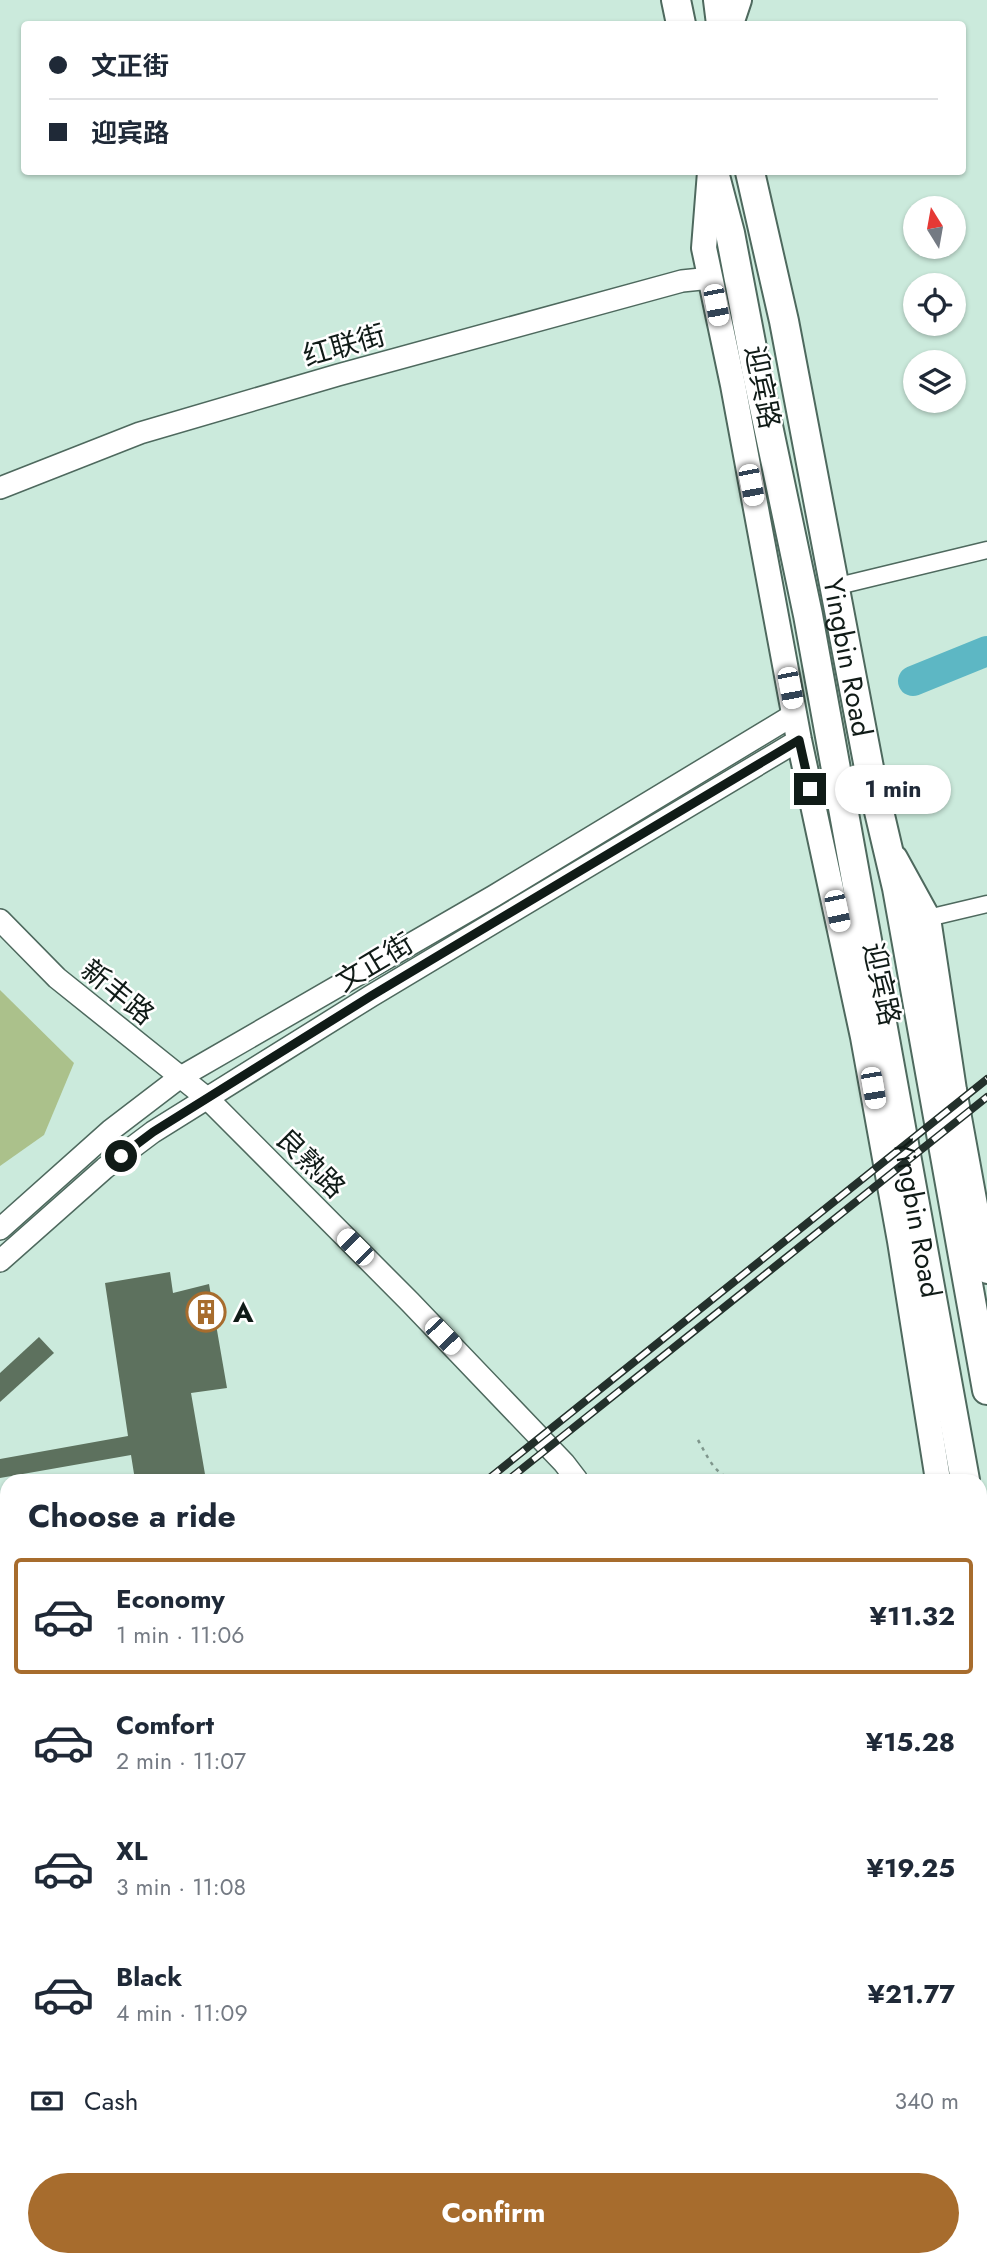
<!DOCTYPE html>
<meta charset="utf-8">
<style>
body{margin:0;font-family:Jost,"Noto Sans SC",sans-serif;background:#f6f6f7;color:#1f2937;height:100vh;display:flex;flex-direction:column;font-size:26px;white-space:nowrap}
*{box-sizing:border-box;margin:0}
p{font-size:23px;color:#747a83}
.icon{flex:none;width:38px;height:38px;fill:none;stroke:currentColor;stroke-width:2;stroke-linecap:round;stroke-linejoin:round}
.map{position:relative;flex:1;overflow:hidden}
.drawer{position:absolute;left:0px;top:1474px;width:987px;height:793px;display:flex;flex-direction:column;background:#fff;border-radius:21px 21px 0 0;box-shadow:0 2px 5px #0004}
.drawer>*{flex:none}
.hud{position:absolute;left:21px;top:21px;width:945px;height:154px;border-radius:7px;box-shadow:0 2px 5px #0004;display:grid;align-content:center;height:154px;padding:0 28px;background:#fff}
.needle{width:46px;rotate:349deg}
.tools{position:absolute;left:903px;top:196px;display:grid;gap:14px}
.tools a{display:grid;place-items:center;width:63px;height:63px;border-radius:50%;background:#fff;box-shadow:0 2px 5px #0004;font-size:35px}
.end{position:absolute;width:32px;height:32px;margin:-16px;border:9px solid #101b17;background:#fff;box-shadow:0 0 0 4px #fff}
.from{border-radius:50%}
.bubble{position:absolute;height:49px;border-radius:24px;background:#fff;box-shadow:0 2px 5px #0004;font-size:23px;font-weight:700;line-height:49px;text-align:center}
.car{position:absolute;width:21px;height:42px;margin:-21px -10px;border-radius:9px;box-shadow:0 0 5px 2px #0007;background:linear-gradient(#fff 24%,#345 0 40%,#fff 0 76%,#345 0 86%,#fff 0)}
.hud b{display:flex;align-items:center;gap:24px;height:66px;font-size:26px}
.hud b+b{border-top:2px solid #e0e1e3}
.hud i{width:18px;height:18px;background:#1f2937}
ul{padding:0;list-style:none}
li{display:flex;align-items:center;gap:21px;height:116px;margin:0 14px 10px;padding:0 14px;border:4px solid transparent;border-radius:7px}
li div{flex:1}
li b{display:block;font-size:26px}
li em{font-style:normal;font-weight:700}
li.on{border-color:#a76c2d}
li>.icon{width:63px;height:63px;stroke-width:1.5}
h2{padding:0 28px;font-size:32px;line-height:84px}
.pay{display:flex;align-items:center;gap:18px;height:77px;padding:0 28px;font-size:26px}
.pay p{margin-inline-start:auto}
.primary-button{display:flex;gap:14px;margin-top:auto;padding:14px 28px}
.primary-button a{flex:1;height:80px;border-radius:42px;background:#a76c2d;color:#fff;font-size:28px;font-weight:700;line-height:80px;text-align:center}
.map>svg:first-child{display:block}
.green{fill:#abc18b}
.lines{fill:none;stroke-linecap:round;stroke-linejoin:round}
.river{stroke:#5db7c4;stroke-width:30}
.building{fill:#5d715e}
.street-casing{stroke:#4e695e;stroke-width:19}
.secondary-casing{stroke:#4e695e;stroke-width:24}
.primary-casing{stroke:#4e695e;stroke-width:28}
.highway-casing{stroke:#4e695e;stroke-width:32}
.path{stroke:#7f968c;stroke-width:2.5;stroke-dasharray:3.5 5;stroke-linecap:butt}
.street{stroke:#fff;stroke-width:16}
.secondary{stroke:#fff;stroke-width:21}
.primary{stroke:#fff;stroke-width:24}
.highway{stroke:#fff;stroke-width:28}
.rail-casing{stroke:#23302b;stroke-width:8}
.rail{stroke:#fff;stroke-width:5;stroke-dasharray:16;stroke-linecap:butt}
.route{stroke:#101b17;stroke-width:9}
.labels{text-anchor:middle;stroke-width:5;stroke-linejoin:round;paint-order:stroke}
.street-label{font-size:28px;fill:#101b17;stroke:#fff}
.poi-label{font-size:28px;font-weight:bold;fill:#101b17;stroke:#fff;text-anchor:start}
</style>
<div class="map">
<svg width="987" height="2266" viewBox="0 0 987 2266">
<rect width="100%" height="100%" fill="#cbeadc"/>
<g class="green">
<path d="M0,990l74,73 -30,72 -44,31z"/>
<path d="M980,2104l4,162h-213l6,-7h203z"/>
</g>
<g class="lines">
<path class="river" d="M913,681l74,-30"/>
</g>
<g class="building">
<path d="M170,1272l3,21 36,-9 18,104 -36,5 15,87h-71l-4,-25 -131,23v-19l128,-23 -23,-153z"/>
<path d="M39,1337l15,16 -54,49v-29z"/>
</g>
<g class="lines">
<g class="street-casing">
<g id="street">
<path d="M834,587l153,-37"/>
<path d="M928,918l59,-14"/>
</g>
</g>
<g class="secondary-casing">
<g id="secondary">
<path d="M0,488l140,-55 198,-58 344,-94 29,-3"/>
<path d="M0,920l57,58 151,121 202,203 154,161 13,17"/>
<path d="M0,1229l111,-99 68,-52 315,-182 301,-182"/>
<path d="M0,1261l105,-93 48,-36 218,-136 428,-256"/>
<path d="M980,2061l7,6"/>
<path d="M113,2266l8,-7"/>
</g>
</g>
<g class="primary-casing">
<g id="primary">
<path d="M731,24l8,-24"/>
<path d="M710,172l-6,76 29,137 66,355 64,297 37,204 38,239"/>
<path d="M895,858l33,60 26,172 33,181"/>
<path d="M980,1796l7,9"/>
<path d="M980,1893l7,-8"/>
<path d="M735,2266l6,-7"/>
</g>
</g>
<g class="highway-casing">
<g id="highway">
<path d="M676,0l5,24"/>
<path d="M718,0l3,24"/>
<path id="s1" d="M714,172l16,61 26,136 52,246 157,865"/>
<path id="s2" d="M750,172l34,149 86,452 27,115 90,502"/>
<path d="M980,1574l7,45"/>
<path d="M980,1871l7,-8"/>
<path d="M980,1917l7,-8"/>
<path d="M980,1977l7,-8"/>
<path d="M625,2266l6,-7"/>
<path d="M654,2266l6,-7"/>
<path d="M708,2266l7,-7"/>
</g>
</g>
<g class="path">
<path d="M698,1440c10,17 17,37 39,40"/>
<path d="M334,2266l3,-7"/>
<path d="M449,2266l6,-7"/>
</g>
<use href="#street" class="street"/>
<use href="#secondary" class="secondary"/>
<use href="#primary" class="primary"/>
<use href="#highway" class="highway"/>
<g class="rail-casing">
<g id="rail">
<path d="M487,1480l500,-401"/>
<path d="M508,1480l479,-383"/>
<path d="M0,1868l7,-6"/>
<path d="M0,1885l7,-6"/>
</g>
</g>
<use href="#rail" class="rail"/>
</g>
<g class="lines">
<path class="route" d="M121,1156l32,-24 218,-136 428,-256 11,49"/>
</g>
<defs>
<g id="building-ring" transform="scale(2.0125)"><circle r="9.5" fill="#fff" stroke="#a76c2d" stroke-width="1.5"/><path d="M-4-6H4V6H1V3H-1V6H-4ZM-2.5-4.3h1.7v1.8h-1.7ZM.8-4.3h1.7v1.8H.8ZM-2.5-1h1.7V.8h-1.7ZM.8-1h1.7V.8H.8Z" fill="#a76c2d"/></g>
</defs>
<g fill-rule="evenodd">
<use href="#building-ring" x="206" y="1312"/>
</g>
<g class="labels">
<g class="street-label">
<text transform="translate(344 345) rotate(-16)" y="10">红联街</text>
<text transform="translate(763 387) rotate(79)" y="10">迎宾路</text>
<text dy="10" stroke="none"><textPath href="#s2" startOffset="495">Yingbin Road</textPath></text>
<text transform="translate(374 962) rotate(-31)" y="10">文正街</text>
<text transform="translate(882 984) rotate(78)" y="10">迎宾路</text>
<text transform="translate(118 992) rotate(39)" y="10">新丰路</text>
<text transform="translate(311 1163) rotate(45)" y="10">良熟路</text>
<text dy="10" stroke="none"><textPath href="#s1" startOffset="1066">Yingbin Road</textPath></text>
</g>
<g class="poi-label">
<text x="233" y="1322">A</text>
</g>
</g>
</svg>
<div class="tools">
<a><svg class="needle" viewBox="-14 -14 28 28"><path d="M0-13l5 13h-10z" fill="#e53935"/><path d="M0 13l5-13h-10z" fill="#747a83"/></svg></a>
<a><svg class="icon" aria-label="locate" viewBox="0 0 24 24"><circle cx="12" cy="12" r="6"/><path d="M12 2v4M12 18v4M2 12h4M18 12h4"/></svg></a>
<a><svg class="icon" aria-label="layers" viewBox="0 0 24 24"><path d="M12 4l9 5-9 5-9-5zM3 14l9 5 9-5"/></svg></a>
</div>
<i class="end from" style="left:121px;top:1156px"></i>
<i class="end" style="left:810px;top:789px"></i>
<div class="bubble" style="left:835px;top:765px;width:116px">1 min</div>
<i class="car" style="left:716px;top:305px;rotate:169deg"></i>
<i class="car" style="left:751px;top:485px;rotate:169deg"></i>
<i class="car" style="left:790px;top:688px;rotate:169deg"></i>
<i class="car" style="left:837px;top:911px;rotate:168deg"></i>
<i class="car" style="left:873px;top:1088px;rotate:170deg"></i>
<i class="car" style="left:355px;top:1247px;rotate:315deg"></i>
<i class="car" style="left:443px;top:1336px;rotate:136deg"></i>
<div class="hud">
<b><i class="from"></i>文正街</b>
<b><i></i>迎宾路</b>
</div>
<section class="drawer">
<h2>Choose a ride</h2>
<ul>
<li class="on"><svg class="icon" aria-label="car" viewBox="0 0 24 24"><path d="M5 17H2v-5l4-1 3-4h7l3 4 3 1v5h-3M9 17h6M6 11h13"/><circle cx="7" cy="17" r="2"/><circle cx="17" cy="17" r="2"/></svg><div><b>Economy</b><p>1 min · 11:06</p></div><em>¥11.32</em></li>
<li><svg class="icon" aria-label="car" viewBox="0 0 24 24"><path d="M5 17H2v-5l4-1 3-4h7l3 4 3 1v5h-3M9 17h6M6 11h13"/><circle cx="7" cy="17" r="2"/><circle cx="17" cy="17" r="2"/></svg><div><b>Comfort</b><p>2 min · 11:07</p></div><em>¥15.28</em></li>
<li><svg class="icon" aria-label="car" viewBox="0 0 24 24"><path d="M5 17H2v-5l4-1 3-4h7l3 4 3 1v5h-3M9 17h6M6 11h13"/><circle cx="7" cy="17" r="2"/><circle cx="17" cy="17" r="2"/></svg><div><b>XL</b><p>3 min · 11:08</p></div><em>¥19.25</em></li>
<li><svg class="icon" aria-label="car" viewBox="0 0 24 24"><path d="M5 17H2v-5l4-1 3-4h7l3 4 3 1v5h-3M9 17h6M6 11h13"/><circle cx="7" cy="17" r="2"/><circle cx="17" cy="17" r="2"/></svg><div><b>Black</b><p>4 min · 11:09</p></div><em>¥21.77</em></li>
</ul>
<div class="pay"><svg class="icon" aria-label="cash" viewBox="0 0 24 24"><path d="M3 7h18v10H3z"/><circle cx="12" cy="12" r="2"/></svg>Cash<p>340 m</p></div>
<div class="primary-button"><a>Confirm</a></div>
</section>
</div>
